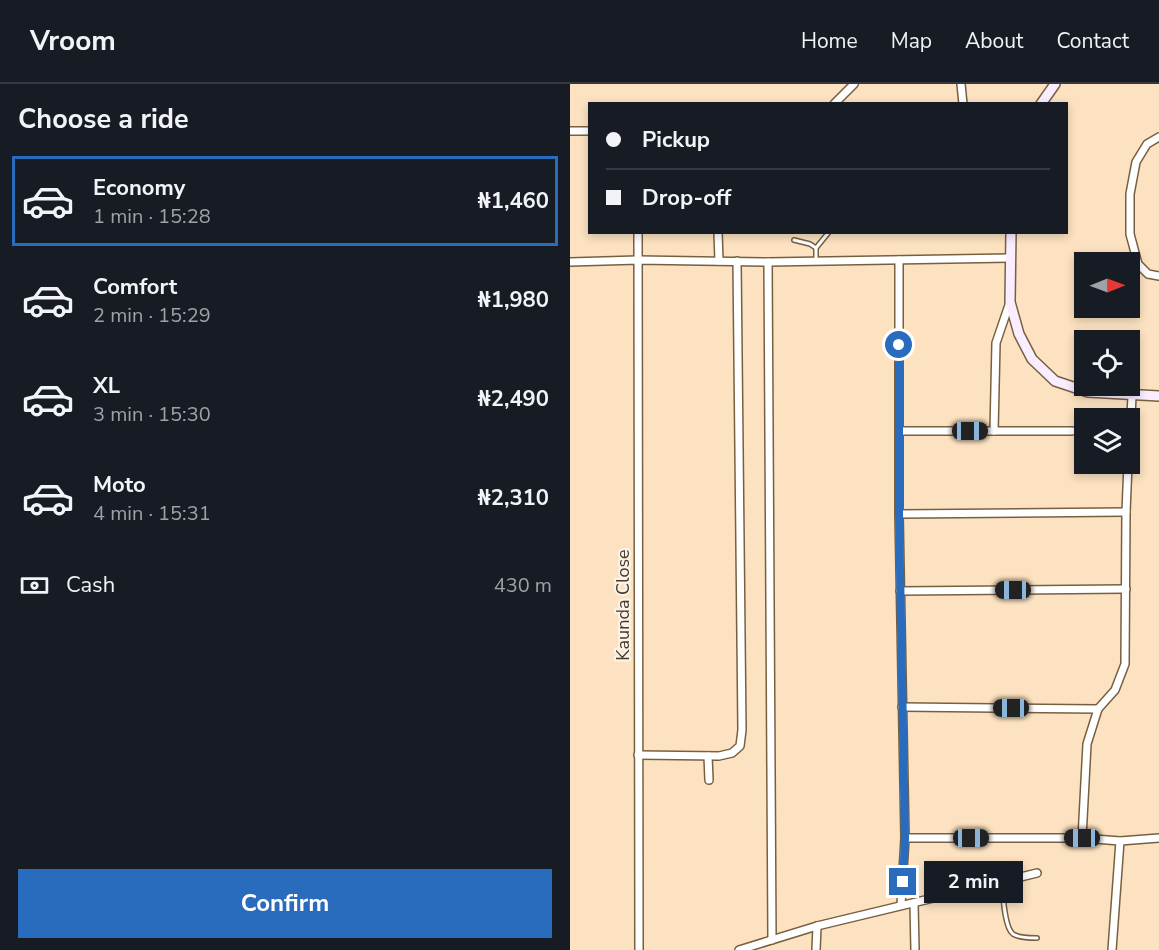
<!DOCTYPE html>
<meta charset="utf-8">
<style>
body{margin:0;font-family:"Nunito Sans",sans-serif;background:#20242c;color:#f1f3f6;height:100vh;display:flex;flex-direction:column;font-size:22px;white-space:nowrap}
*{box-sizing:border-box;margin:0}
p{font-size:20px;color:#9ea1a6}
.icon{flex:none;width:33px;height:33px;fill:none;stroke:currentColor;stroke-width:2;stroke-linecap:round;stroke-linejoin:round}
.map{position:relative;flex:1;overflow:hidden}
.panel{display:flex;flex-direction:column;background:#171b24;width:570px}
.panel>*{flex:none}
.hud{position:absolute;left:18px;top:18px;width:480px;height:132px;border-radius:0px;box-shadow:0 3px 9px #0003;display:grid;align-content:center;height:132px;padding:0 18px;background:#171b24}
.needle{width:39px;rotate:89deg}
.buttons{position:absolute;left:504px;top:168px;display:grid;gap:12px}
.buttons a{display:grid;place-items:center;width:66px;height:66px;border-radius:0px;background:#171b24;box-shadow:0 3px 9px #0003;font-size:30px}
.end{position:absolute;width:27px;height:27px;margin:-14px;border:8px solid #296cbd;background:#fff;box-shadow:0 0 0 3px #fff}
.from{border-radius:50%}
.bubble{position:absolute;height:42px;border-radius:0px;background:#171b24;box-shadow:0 3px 9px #0003;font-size:20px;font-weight:700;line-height:42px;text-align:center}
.car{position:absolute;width:18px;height:36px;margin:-18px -9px;border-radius:8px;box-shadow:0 0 4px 2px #0007;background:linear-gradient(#222 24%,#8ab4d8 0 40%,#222 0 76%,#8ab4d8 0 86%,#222 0)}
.hud b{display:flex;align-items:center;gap:21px;height:57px;font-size:22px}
.hud b+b{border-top:2px solid #363941}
.hud i{width:15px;height:15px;background:#f1f3f6}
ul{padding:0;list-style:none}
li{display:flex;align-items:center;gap:18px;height:90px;margin:0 12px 9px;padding:0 6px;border:3px solid transparent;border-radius:0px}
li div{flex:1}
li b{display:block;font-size:22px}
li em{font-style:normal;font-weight:700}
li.current{border-color:#296cbd}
li>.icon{width:54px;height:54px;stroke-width:1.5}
h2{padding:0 18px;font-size:27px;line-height:72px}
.pay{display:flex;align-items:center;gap:15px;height:66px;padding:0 18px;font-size:22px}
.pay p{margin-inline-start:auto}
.button{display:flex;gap:12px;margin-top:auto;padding:12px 18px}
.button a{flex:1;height:69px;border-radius:0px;background:#296cbd;color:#fff;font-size:24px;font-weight:700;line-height:69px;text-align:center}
header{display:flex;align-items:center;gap:36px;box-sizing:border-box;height:84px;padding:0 30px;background:#171b24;border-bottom:2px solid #363941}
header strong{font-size:28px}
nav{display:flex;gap:33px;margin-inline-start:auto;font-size:21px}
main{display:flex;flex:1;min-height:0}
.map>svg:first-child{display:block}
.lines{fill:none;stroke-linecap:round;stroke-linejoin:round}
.lane-casing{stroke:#766042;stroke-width:6}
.street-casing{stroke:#766042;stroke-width:10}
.secondary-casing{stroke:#766042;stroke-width:12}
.lane{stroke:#fff;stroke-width:3}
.street{stroke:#fff;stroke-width:7}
.secondary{stroke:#f9edff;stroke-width:9}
.route{stroke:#296cbd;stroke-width:8}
.labels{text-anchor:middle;stroke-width:4.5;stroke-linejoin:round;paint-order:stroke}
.street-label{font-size:18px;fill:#443a2d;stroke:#fcf2e5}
</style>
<header>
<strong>Vroom</strong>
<nav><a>Home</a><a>Map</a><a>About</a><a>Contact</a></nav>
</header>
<main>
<section class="panel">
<h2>Choose a ride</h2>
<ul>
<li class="current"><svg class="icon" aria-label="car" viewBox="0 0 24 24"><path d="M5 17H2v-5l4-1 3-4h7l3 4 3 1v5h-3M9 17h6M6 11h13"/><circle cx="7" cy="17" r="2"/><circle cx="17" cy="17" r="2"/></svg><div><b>Economy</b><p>1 min · 15:28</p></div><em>₦1,460</em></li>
<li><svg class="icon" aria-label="car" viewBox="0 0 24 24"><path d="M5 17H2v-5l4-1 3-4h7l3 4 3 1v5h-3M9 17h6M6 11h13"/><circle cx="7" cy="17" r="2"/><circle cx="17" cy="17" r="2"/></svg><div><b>Comfort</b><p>2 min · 15:29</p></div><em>₦1,980</em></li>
<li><svg class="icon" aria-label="car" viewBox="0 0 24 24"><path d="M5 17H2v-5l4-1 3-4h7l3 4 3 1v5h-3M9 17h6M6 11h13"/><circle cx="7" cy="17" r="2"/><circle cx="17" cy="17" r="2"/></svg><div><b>XL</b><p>3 min · 15:30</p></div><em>₦2,490</em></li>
<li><svg class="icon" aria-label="car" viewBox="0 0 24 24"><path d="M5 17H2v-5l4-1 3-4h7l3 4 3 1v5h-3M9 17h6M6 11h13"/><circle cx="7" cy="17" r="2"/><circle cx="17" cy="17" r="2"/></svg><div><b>Moto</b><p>4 min · 15:31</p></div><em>₦2,310</em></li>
</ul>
<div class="pay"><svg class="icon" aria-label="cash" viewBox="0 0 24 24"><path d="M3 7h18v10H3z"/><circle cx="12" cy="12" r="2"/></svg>Cash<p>430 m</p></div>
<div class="button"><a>Confirm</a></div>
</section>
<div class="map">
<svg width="589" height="866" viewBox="0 0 589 866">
<rect width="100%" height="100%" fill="#fce2c1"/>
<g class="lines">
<g class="lane-casing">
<g id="lane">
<path d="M224,156l16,4 6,4"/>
<path d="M246,175v-11l13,-16"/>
<path d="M432,798c1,12 2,45 11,52 6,4 16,4 24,4"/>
</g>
</g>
<g class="street-casing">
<g id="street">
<path d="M391,0l2,20"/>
<path d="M264,20l20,-20"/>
<path d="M0,47h20"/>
<path d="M589,53l-12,7 -11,18 -6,32v40l8,30 10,10 11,2"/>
<path d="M68,148l1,718"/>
<path d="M148,148l1,29"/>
<path d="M329,176v254l6,324 -4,67"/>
<path d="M0,178l68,-2 130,2 242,-4"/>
<path d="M198,178l4,678"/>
<path d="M329,347h173"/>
<path d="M424,347l2,-88 14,-41"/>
<path d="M560,352l2,-40"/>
<path d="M329,430l227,-2"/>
<path d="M330,507l226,-2"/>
<path d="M332,623l196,2"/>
<path d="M68,671l81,1 13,-3 8,-7 2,-16 -5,-469"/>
<path d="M138,672l1,24"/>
<path d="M335,754h177l38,3 39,-3"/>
<path d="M512,754l5,-94 11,-35 17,-19 10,-26 1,-152 2,-48"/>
<path d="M344,819l1,47"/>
<path d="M169,866l78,-24 220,-53"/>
<path d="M246,866l1,-24"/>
<path d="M542,866l8,-109"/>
</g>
</g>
<g class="secondary-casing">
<g id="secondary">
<path d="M471,20l14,-20"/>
<path d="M441,148l-1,70 9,32 13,25 23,22 33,11 71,4"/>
</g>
</g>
<use href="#lane" class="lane"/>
<use href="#street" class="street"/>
<use href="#secondary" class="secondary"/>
</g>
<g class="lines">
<path class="route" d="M329,261v169l6,324 -2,44"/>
</g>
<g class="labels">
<g class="street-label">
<text transform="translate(53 521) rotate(-90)" y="6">Kaunda Close</text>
</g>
</g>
</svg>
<div class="buttons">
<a><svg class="needle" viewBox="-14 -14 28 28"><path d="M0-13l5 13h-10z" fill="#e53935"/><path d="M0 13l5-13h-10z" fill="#9ea1a6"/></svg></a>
<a><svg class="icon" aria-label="locate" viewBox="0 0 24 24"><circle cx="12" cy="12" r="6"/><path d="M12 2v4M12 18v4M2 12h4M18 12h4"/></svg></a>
<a><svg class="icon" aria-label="layers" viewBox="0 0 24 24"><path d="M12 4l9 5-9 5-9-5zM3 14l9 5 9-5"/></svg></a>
</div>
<i class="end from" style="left:329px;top:261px"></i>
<i class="end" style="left:333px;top:798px"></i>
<div class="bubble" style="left:354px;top:777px;width:99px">2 min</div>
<i class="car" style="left:400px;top:347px;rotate:90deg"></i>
<i class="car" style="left:443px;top:506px;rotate:270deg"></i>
<i class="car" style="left:441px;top:624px;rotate:270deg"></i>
<i class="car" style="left:401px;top:754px;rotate:90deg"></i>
<i class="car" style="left:512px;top:754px;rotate:270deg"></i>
<div class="hud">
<b><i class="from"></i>Pickup</b>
<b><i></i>Drop-off</b>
</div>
</div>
</main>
